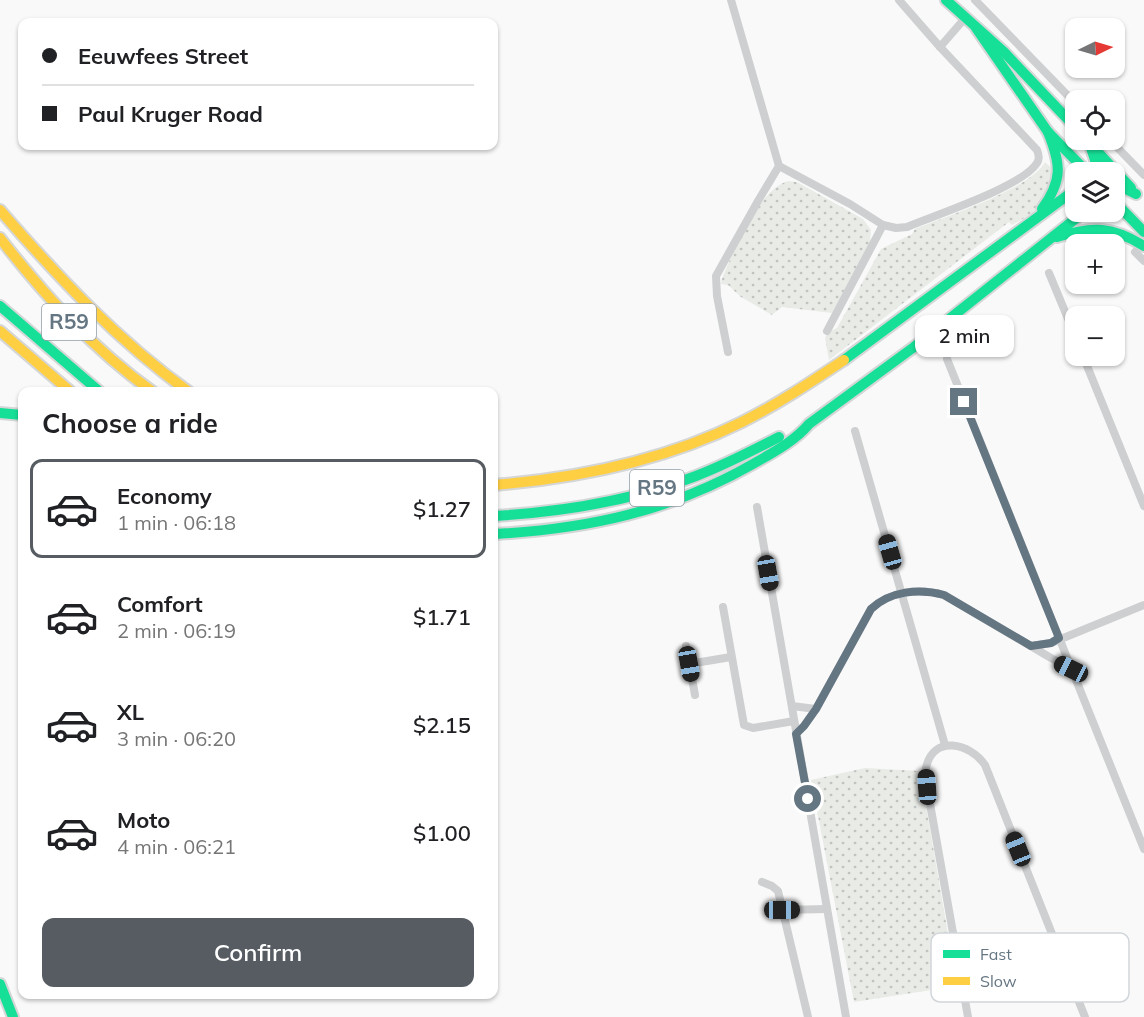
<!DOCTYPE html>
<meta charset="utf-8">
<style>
body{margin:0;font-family:Mulish,sans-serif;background:#f2f2f2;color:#202124;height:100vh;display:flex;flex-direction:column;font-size:22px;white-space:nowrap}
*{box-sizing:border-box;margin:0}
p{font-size:20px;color:#757577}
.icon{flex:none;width:33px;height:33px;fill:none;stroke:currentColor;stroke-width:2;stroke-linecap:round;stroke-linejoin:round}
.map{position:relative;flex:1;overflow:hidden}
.panel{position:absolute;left:18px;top:387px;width:480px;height:612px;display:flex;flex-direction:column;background:#fff;border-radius:12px;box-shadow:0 2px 4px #0004}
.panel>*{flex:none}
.hud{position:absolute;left:18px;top:18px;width:480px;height:132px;border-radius:12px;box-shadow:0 2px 4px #0004;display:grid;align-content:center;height:132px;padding:0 24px;background:#fff}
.needle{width:39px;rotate:85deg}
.fabs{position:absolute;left:1065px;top:18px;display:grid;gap:12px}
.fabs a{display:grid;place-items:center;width:60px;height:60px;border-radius:12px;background:#fff;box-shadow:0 2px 4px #0004;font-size:30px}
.end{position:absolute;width:27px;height:27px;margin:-14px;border:8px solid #657683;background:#fff;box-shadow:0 0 0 3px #fff}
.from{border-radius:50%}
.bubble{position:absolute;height:42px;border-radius:12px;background:#fff;box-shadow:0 2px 4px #0004;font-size:20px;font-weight:600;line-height:42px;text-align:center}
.car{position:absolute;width:18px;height:36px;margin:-18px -9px;border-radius:8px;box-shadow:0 0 4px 2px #0007;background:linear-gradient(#222 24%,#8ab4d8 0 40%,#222 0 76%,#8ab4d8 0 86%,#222 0)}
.hud b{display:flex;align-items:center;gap:21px;height:57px;font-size:22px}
.hud b+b{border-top:2px solid #e0e0e0}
.hud i{width:15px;height:15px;background:#202124}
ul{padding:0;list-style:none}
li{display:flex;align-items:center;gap:18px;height:99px;margin:0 12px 9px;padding:0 12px;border:3px solid transparent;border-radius:12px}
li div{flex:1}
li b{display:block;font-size:22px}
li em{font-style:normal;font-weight:600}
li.on{border-color:#565c61}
li>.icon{width:54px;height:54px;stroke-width:1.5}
h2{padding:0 24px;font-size:27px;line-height:72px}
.button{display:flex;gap:12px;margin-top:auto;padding:12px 24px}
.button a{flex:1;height:69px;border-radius:12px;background:#565c61;color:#fff;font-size:24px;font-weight:600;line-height:69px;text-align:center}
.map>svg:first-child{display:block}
.green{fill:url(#green-dots)}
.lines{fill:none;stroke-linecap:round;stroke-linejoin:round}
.fast-casing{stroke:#d5d6d7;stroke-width:14}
.slow-casing{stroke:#d5d6d7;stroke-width:14}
.street{stroke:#cecfd0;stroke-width:8}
.fast{stroke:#16e098;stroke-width:10}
.slow{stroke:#ffcf43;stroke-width:10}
.route{stroke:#657683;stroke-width:8}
.labels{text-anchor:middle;stroke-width:6;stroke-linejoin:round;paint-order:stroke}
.shield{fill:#fff;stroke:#939fa8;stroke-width:1.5}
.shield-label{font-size:21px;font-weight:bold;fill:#657683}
.key{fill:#fff;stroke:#d1d6da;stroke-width:1.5}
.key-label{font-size:16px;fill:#657683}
</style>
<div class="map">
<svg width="1144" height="1017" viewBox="0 0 1144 1017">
<defs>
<pattern id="green-dots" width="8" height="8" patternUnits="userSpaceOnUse" patternTransform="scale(1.5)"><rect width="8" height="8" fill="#e8ebe6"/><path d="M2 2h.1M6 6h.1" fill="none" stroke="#c0c3c0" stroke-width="1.8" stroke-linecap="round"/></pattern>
</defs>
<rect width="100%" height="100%" fill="#f9f9f9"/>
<g class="green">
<path d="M1045,162l12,11c-14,29 -15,36 -45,52l-3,-3 -180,138 -4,-22 3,-6 9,-4 44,-79 31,-15 3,-5c30,-12 117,-41 130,-67z"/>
<path d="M788,181l9,1 66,37 8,11 -1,13 -38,70 -50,-6 -10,8 -31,-18 -13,-12 -7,-1c1,-14 35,-75 45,-87 6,-7 13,-13 22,-16z"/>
<path d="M865,768l55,3 37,215 -103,16 -43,-222z"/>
</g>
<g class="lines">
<g class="fast-casing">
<g id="fast">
<path d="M946,0l58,52 72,76"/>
<path d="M976,28l72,104 39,40"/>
<path d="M1089,142l10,30"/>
<path d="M1095,149l36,39"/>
<path d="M1114,183l22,11"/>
<path d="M1114,201l30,31"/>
<path d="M1042,209c21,-29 19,-45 6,-77"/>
<path d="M1057,237c35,-11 55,-11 87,9"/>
<path d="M0,306l100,86"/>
<path d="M844,360l232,-171"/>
<path d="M0,413l22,2"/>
<path d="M494,516c68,-4 138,-15 202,-40 29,-11 56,-25 83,-39"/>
<path d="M494,534c94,-5 177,-23 259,-70 19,-11 42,-23 56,-40l105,-77 170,-135"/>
<path d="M0,984l13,33"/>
</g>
</g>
<g class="slow-casing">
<g id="slow">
<path d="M0,210c58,67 117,130 189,182"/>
<path d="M0,238c45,58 93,111 153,154"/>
<path d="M0,331l71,61"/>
<path d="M494,485c86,-7 170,-24 248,-63 36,-18 69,-40 102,-62"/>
</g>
</g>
<g class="street">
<path d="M731,0l48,166 71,38 33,21 13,3 11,-1c28,-12 115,-40 130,-64 3,-4 2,-8 0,-13l-97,-103 -41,-47"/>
<path d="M975,0l101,104"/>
<path d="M940,47l26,-30"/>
<path d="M1110,140l34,35"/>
<path d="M1135,252l9,9"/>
<path d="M1049,273l27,65"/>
<path d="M827,331l56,-106"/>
<path d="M728,352l-11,-56 -1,-20 42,-75 21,-35"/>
<path d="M1083,356l61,150"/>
<path d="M947,359l197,490"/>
<path d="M855,431l90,314"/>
<path d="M757,507l89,510"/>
<path d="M723,607l21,118 9,3 41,-7"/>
<path d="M686,646l9,49"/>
<path d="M1031,646l20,-3 93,-38"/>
<path d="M689,664l42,-7"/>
<path d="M792,706l24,3"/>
<path d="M796,733l8,-7 12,-17 55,-100c19,-18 49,-21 73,-14l107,63 20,10"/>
<path d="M762,882l10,4 6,5 30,126"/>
<path d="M782,910l45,-1"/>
<path d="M968,1017l-41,-230c0,-6 -2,-14 -1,-19 7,-34 44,-25 59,-3l100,252"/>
</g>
<use href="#fast" class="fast"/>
<use href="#slow" class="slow"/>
</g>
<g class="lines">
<path class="route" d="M808,799l-12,-65 8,-8 12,-17 55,-100c19,-18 48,-21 73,-14l87,51 20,-3 8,-5 -95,-236"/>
</g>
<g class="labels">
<g class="shield">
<rect x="42" y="304" width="54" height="36" rx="4.5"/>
<rect x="630" y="470" width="54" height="36" rx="4.5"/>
</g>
<g class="shield-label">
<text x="69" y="329">R59</text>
<text x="657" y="495">R59</text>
</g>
</g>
<rect x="931" y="933" width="198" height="69" rx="9" class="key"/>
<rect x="943" y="950" width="27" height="8" fill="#16e098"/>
<rect x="943" y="977" width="27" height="8" fill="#ffcf43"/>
<g class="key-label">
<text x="980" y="960">Fast</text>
<text x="980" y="987">Slow</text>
</g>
</svg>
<div class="fabs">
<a><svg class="needle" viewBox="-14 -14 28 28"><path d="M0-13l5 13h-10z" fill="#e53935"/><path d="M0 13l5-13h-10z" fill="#757577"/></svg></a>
<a><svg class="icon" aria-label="locate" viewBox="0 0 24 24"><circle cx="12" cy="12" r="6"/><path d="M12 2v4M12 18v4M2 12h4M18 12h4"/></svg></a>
<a><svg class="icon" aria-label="layers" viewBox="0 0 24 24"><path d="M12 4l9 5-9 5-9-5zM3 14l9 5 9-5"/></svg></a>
<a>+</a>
<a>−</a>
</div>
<i class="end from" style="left:808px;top:799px"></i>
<i class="end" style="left:964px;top:402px"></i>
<div class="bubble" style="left:915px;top:315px;width:99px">2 min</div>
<i class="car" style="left:890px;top:552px;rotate:344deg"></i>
<i class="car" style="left:768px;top:573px;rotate:170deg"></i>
<i class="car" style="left:689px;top:664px;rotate:170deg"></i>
<i class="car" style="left:1071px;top:669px;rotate:296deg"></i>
<i class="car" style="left:927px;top:787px;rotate:356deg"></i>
<i class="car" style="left:1018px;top:849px;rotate:338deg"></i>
<i class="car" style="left:782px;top:910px;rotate:90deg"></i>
<div class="hud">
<b><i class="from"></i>Eeuwfees Street</b>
<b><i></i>Paul Kruger Road</b>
</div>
<section class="panel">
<h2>Choose a ride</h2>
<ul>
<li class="on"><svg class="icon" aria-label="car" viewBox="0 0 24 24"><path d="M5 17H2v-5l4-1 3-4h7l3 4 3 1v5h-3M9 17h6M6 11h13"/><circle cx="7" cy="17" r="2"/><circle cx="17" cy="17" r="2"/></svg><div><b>Economy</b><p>1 min · 06:18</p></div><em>$1.27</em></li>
<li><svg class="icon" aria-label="car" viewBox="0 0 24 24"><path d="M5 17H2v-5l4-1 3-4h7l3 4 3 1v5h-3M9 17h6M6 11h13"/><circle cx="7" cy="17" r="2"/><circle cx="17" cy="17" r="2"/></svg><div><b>Comfort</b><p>2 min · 06:19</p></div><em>$1.71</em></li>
<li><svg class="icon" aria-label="car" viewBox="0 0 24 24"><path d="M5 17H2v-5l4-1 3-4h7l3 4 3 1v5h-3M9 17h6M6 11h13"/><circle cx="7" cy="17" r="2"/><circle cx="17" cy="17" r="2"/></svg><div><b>XL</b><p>3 min · 06:20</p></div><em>$2.15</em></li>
<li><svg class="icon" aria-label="car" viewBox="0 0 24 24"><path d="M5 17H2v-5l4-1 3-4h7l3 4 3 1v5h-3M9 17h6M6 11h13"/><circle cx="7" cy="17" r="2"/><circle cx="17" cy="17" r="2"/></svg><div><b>Moto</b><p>4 min · 06:21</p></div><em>$1.00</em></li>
</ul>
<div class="button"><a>Confirm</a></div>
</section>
</div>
